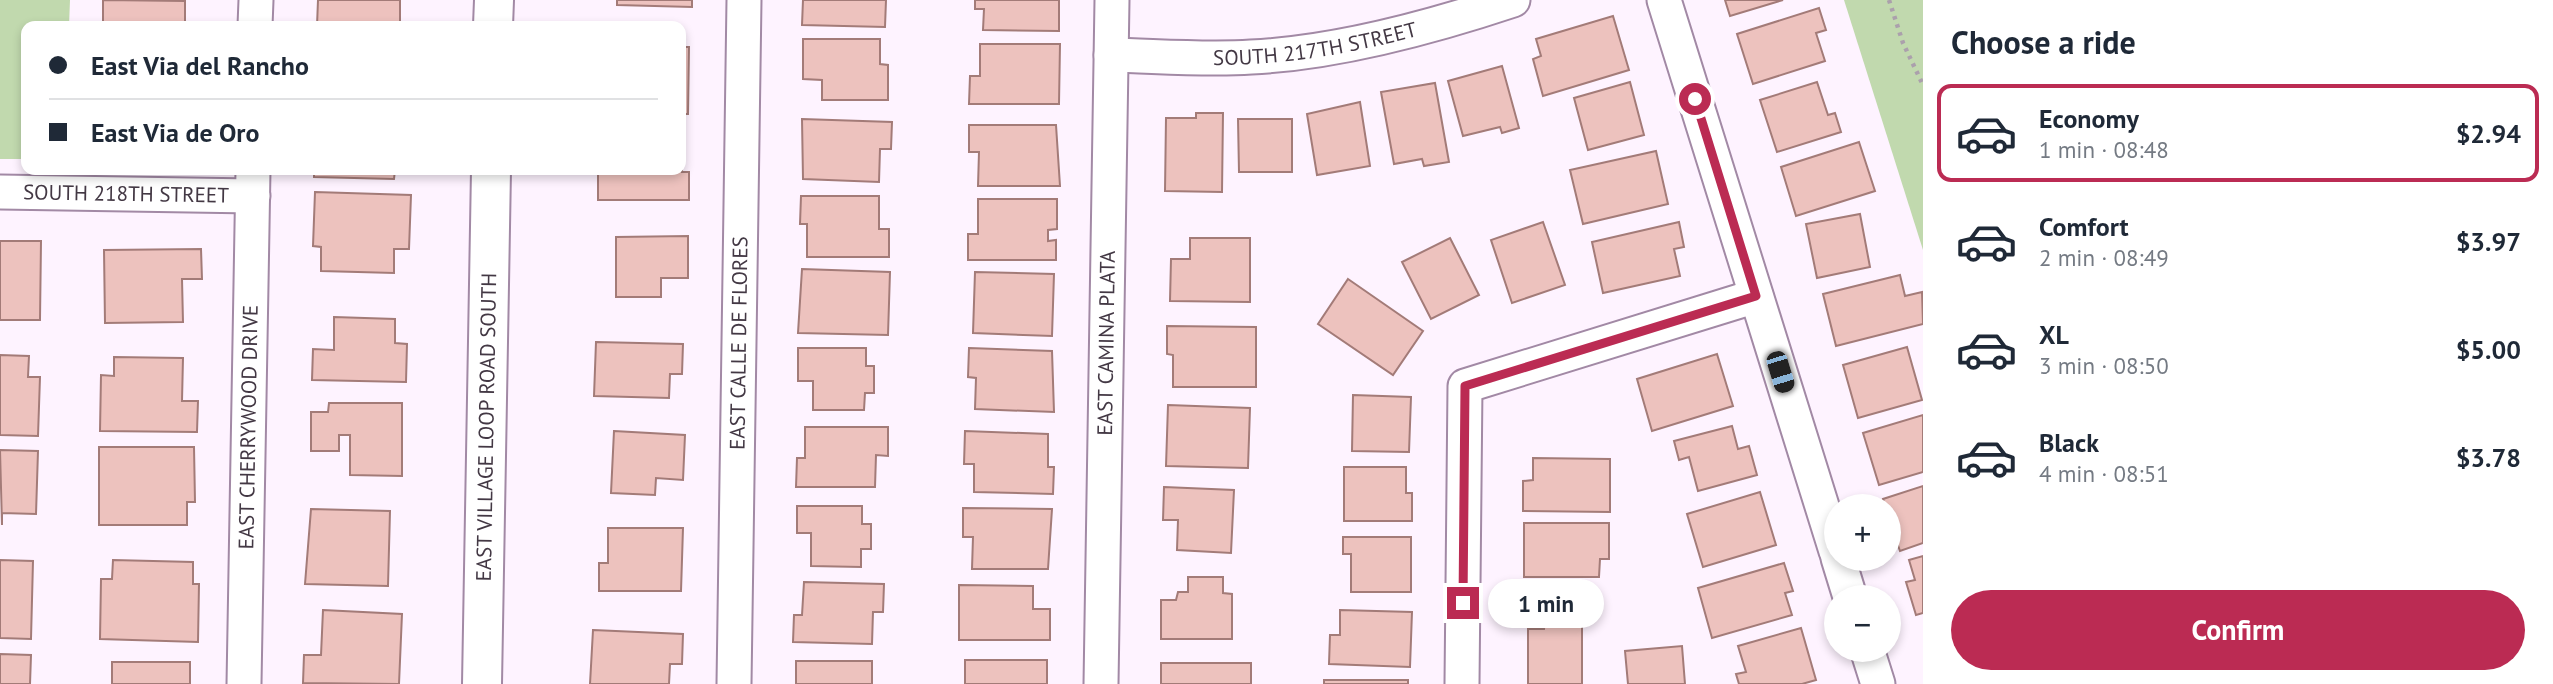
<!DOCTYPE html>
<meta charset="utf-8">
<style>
body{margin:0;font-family:"PT Sans",sans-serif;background:#f6f6f7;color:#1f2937;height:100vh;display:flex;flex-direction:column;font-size:26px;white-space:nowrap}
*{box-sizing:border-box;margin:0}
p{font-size:23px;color:#747a83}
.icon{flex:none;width:38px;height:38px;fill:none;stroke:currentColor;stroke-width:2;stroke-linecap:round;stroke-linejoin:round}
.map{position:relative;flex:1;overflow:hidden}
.side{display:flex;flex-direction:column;background:#fff;width:630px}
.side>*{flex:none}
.banner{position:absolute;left:21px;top:21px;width:665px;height:154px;border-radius:14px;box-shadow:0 4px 10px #0003;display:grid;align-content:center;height:154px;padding:0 28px;background:#fff}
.buttons{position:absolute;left:1824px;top:494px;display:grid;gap:14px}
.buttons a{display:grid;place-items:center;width:77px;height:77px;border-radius:50%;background:#fff;box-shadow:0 4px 10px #0003;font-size:35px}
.end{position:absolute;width:32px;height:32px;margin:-16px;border:9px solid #bb2b53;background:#fff;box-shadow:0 0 0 4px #fff}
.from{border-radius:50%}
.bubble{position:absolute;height:49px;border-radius:24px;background:#fff;box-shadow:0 4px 10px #0003;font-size:23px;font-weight:700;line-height:49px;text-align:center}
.car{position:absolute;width:21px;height:42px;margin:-21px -10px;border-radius:9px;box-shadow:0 0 5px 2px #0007;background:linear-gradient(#222 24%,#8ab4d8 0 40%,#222 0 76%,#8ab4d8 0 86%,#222 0)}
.banner b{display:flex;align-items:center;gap:24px;height:66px;font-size:26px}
.banner b+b{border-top:2px solid #e0e1e3}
.banner i{width:18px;height:18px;background:#1f2937}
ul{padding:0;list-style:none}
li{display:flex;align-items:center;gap:21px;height:98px;margin:0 14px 10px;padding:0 14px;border:4px solid transparent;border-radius:14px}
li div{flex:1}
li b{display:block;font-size:26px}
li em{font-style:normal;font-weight:700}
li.active{border-color:#bb2b53}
li>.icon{width:63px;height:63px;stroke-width:1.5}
h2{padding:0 28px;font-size:32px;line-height:84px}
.cta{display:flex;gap:14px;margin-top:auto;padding:14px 28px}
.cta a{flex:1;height:80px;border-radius:42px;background:#bb2b53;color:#fff;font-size:28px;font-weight:700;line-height:80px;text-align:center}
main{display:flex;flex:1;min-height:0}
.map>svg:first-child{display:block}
.green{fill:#c1d9ae}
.building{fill:#edc2be;stroke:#a37b78;stroke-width:2}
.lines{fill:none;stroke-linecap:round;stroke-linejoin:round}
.street-casing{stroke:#a289a5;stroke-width:37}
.secondary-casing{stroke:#a289a5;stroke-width:42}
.path{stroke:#aba0ac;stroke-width:4.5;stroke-dasharray:3.5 5;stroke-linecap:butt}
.street{stroke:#fff;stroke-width:33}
.secondary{stroke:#fff;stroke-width:38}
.route{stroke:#bb2b53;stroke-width:9}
.labels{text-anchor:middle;stroke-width:5;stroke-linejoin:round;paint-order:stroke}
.street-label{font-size:21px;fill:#433844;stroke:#fef3ff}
</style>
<main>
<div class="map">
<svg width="1923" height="684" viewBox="0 0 1923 684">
<rect width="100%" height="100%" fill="#fef3ff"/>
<g class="green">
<path d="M0,0h70l-1,26h-43v133h-26z"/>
<path d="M1844,0h79v250z"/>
</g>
<g class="building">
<path d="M103,0l82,1v25h-82z"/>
<path d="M318,0h82v26h-83z"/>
<path d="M617,0h75v7l-75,-2z"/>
<path d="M803,0h83l-1,27 -83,-2z"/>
<path d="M975,0h84v31l-76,-1 1,-21h-9z"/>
<path d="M1725,0h58l-53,16z"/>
<path d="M1819,8l7,22 -10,3 9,28 -72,23 -16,-50z"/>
<path d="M1613,16l16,54 -86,26 -10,-37 8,-3 -5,-17z"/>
<path d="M803,39h77v25l8,1v35h-66v-20l-19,-1z"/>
<path d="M980,44h80l-1,60h-90l1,-28h10z"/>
<path d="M681,47h8l-1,67h-7z"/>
<path d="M1502,66l17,62 -17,5 -2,-6 -37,9 -15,-55z"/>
<path d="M1630,82l14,53 -56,15 -14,-52z"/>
<path d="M1817,82l11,33 7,-2 6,19 -64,20 -17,-52z"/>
<path d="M1435,83l14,79 -25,4 -2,-7 -28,5 -13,-72z"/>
<path d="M1360,102l10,64 -53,9 -10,-61z"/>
<path d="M1196,113h27l-1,79 -57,-1 1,-73h30z"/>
<path d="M802,119l90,3 -1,27h-11l-1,33 -76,-3z"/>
<path d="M1238,119h54v53h-53z"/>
<path d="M969,125h87l4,61h-82l1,-34h-10z"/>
<path d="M682,138v34h7v28h-91v-30h83z"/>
<path d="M1859,142l16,49 -79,25 -15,-49z"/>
<path d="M1656,151l12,53 -85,20 -13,-54z"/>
<path d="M314,170h81l-1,9 -80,-2z"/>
<path d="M315,192l96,3 -2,54h-15v24l-73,-2v-24l-8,-1z"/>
<path d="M801,196h78v33h10v28h-82v-33h-7z"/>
<path d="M978,199h79v30l-9,1v11l8,-1v20h-88v-26h10z"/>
<path d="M1860,214l10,53 -53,11 -11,-54z"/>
<path d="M1543,222l22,63 -53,18 -21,-63z"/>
<path d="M1679,222l5,25 -10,2 6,27 -77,17 -11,-51z"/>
<path d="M688,236v42h-27v19h-45v-60z"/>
<path d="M1190,238h60v64l-80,-1 1,-42h19z"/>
<path d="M1450,238l29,57 -48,24 -29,-57z"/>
<path d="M0,241h41l-1,79h-40z"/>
<path d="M201,249l1,30h-20l1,43 -78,1 -1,-73z"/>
<path d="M802,269l88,3 -2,63 -90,-2z"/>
<path d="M975,272l79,2 -2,62 -79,-3z"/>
<path d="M1900,275l5,21 17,-4 1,32 -87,22 -13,-52z"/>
<path d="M1348,279l75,52 -30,44 -75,-51z"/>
<path d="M334,317l61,2v24l12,1 -1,38 -94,-2 1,-31 21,1z"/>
<path d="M1167,326l89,1v60h-83v-32l-6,-1z"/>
<path d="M596,342l87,2 -1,30h-12l-1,24 -75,-2z"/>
<path d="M1907,347l15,53 -64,18 -15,-53z"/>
<path d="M798,348h68v18h8v27h-9l-1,17h-51v-29h-15z"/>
<path d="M969,348l83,3 2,61 -79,-3 1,-31 -8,-1z"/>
<path d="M1717,354l16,52 -81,25 -15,-52z"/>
<path d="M0,355l29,1 -1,21h12l-2,59 -38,-1z"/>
<path d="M114,357l69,1 -1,43h16l-1,31 -97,-1 1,-56 13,1z"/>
<path d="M1353,395l58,2 -2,55 -57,-1z"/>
<path d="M329,403h73v73l-52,-1v-40h-11v16h-28v-39h17z"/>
<path d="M1168,405l82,3 -2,60 -82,-2z"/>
<path d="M1923,415v57l-44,13 -16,-52z"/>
<path d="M1732,426l6,23 11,-3 8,29 -59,16 -9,-34 -10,3 -5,-19z"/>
<path d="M805,427h83v29l-12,-1 -1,32h-79l1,-29h8z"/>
<path d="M614,431l71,4 -2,45 -27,-2 -1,17 -44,-2z"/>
<path d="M965,431l83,3v33h6l-1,27 -79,-2v-28h-10z"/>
<path d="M99,447h95l1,55h-8v23h-88z"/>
<path d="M0,450l38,1 -2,63 -34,-1v12z"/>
<path d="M1533,458l77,1v53l-87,-1v-30l10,-1z"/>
<path d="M1344,467h62v26h6v28h-68z"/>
<path d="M1923,486v57l-23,8 -12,-34v-11h-3l-2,-7z"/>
<path d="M1164,487l70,3 -3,63 -54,-3 1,-30h-15z"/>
<path d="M1760,492l16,53 -73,22 -16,-53z"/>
<path d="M797,506h65v18h9v25h-10v18l-50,-1v-33h-14z"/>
<path d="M963,508l89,1 -4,60h-76l1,-32h-10z"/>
<path d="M311,509l79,2 -2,75 -83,-2z"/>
<path d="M1524,523h85v36h-9l-1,18h-75z"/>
<path d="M608,528h75l-2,63h-82v-28h9z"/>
<path d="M1343,537h68v55h-60v-38h-8z"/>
<path d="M1923,556v57l-7,2 -10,-33 9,-2 -6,-20z"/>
<path d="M0,560l33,1 -2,78 -31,-1z"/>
<path d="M113,560l80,2v22h6l-1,58 -98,-3 1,-60h11z"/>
<path d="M1784,563l9,28 -8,2 7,22 -80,23 -14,-50z"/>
<path d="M1188,577h35v16l9,1v45h-71v-39h15l2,-8h10z"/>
<path d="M804,582l80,2 -1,28h-10l-1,32 -79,-2 1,-27h8z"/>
<path d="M959,585l74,1v23h17v31h-91z"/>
<path d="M323,610l79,4 -3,70 -96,-1 1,-28h17z"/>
<path d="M1340,610l72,2 -2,55 -81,-3 1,-29h10z"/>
<path d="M1545,620h37v64h-54v-55h16z"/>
<path d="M1801,628l15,52 -14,4h-63l-3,-10 10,-2 -8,-26z"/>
<path d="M593,630l90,4 -1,30h-12l-1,20h-79z"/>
<path d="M1682,646l3,38h-57l-3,-33z"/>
<path d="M0,654l31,1 -1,29h-30z"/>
<rect x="965" y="660" width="82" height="24"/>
<rect x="796" y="661" width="76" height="23"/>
<rect x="112" y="662" width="78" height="22"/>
<rect x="1161" y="663" width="90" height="21"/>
<rect x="1324" y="680" width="84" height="4"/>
</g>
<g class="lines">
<g class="street-casing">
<g id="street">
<path d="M1664,0l172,551"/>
<path d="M255,26l1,-26"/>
<path id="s1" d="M1111,55c46,1 94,5 140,2 86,-4 181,-30 262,-57"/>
<path id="s2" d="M0,192l253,4"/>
<path d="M1838,558l12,39"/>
<path d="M1867,649l11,35"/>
<path id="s3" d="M244,684l9,-514"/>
<path id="s4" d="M734,684l10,-684"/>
<path id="s5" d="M1101,684l11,-684"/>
<path d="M1462,684l3,-298 291,-90"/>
</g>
</g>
<g class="secondary-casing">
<g id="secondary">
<path d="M493,26l1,-26"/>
<path id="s6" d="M482,684l9,-514"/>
</g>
</g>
<path class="path" d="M1889,0l14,43 20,42"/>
<use href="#street" class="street"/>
<use href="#secondary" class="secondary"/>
</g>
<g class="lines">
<path class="route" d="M1463,603l2,-217 291,-90 -61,-197"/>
</g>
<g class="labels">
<g class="street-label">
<text dy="7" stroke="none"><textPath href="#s1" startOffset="205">SOUTH 217TH STREET</textPath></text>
<text dy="7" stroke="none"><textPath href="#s2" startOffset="126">SOUTH 218TH STREET</textPath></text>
<text dy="7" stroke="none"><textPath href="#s4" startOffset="341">EAST CALLE DE FLORES</textPath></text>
<text dy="7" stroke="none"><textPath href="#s5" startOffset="341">EAST CAMINA PLATA</textPath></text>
<text dy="7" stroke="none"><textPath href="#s3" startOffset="257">EAST CHERRYWOOD DRIVE</textPath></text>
<text dy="7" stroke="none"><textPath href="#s6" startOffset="257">EAST VILLAGE LOOP ROAD SOUTH</textPath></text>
</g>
</g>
</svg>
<div class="buttons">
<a>+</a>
<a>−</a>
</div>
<i class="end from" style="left:1695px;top:99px"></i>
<i class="end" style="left:1463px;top:603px"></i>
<div class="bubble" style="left:1488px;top:579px;width:116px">1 min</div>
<i class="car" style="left:1780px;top:372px;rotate:163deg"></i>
<div class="banner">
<b><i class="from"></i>East Via del Rancho</b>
<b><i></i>East Via de Oro</b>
</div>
</div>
<section class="side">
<h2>Choose a ride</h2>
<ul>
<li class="active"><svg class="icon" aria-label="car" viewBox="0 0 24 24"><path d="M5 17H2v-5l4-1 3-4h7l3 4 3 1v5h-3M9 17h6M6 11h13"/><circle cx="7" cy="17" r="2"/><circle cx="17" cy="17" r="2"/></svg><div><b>Economy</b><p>1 min · 08:48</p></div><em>$2.94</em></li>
<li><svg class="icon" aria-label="car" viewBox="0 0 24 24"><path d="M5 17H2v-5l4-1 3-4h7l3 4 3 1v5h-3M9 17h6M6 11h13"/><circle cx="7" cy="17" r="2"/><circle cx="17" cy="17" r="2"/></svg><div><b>Comfort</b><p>2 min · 08:49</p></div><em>$3.97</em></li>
<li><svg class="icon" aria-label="car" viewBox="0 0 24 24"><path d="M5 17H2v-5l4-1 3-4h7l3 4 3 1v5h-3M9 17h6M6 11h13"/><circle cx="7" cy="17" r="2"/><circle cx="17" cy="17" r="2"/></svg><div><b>XL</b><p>3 min · 08:50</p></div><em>$5.00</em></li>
<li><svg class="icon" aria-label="car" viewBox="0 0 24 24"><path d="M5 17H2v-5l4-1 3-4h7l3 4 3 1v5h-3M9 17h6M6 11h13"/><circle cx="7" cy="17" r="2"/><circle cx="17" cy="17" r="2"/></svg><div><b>Black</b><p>4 min · 08:51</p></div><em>$3.78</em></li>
</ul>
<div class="cta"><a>Confirm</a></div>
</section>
</main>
